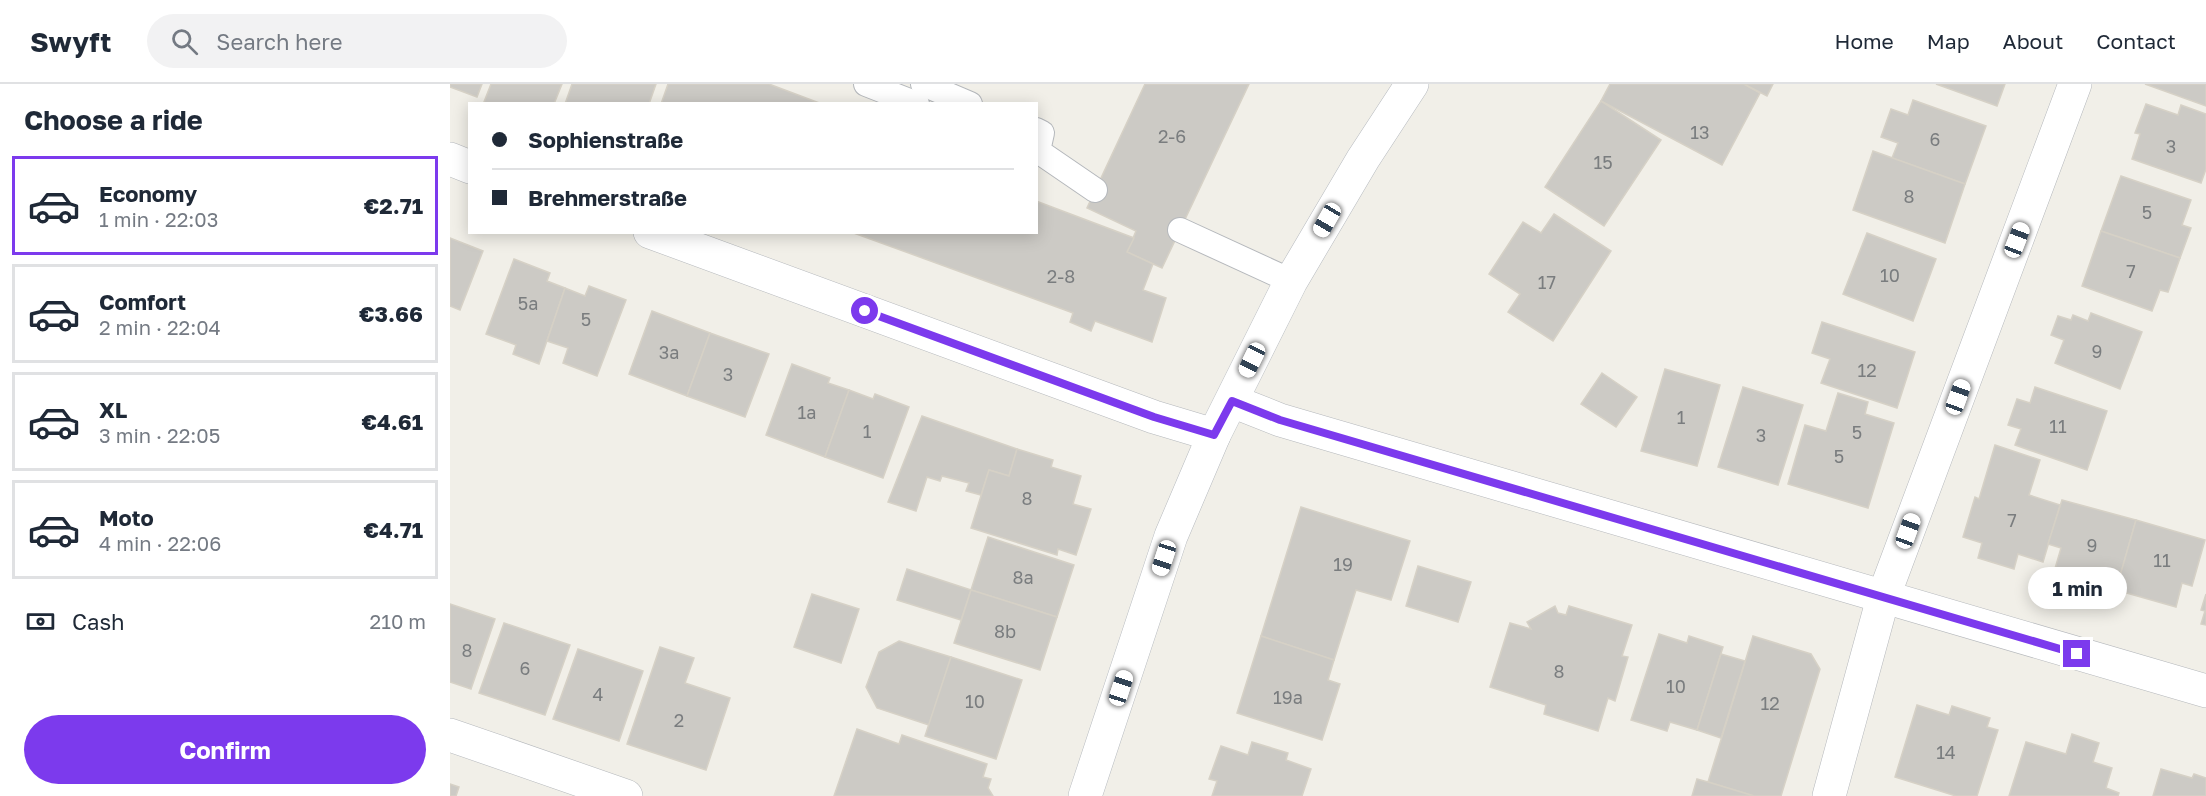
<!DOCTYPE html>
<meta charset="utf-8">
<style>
body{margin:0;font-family:"Golos Text",sans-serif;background:#f2f2f3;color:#1f2937;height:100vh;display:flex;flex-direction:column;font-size:22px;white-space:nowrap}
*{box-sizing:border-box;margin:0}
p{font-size:20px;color:#747a83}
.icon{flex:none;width:33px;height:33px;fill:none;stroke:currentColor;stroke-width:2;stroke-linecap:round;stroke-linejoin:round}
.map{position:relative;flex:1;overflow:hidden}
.details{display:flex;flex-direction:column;background:#fff;width:450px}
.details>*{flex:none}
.guide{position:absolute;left:18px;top:18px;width:570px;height:132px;border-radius:0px;box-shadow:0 3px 15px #0003;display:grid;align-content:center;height:132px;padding:0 24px;background:#fff}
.end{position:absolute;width:27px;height:27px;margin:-14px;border:8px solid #7c3aed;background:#fff;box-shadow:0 0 0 3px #fff}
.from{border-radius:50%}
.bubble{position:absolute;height:42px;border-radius:21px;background:#fff;box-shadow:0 3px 15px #0003;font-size:20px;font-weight:700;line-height:42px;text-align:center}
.car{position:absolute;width:18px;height:36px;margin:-18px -9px;border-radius:8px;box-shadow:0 0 4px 2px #0007;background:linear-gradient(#fff 24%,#345 0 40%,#fff 0 76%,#345 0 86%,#fff 0)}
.guide b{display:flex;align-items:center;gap:21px;height:57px;font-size:22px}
.guide b+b{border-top:2px solid #e0e1e3}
.guide i{width:15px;height:15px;background:#1f2937}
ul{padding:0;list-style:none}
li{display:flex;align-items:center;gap:18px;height:99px;margin:0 12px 9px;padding:0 12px;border:3px solid #e0e1e3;border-radius:0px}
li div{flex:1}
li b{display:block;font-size:22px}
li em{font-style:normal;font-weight:700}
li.active{border-color:#7c3aed}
li>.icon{width:54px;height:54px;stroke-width:1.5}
h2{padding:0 24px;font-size:27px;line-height:72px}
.pay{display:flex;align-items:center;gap:15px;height:66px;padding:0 24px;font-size:22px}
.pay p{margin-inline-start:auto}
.cta{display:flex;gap:12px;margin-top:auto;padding:12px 24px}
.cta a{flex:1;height:69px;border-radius:36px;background:#7c3aed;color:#fff;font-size:24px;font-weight:700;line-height:69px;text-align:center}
header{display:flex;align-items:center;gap:36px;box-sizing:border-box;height:84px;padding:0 30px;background:#fff;border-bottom:2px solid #e0e1e3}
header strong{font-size:28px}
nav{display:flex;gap:33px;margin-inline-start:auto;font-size:21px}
.search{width:420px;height:54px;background:#f2f2f3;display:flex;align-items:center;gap:15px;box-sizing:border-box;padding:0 21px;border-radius:33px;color:#747a83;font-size:22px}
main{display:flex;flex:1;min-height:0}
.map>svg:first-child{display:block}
.building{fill:#cccac5;stroke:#d6d1c6;stroke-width:1.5}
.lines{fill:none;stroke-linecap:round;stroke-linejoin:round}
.lane-casing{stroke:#b5b8bc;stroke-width:26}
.street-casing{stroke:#b5b8bc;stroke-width:34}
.secondary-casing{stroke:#b6babf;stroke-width:34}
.lane{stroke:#fff;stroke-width:24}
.street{stroke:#fff;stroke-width:33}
.secondary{stroke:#fff;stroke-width:33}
.route{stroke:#7c3aed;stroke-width:8}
.labels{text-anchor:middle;stroke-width:6;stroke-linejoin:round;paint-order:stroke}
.number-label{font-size:18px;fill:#7a7d7f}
</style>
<header>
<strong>Swyft</strong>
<div class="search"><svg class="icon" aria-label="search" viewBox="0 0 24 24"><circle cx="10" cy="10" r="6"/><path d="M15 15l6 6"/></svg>Search here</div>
<nav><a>Home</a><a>Map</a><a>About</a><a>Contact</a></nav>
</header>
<main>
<section class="details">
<h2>Choose a ride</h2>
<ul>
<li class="active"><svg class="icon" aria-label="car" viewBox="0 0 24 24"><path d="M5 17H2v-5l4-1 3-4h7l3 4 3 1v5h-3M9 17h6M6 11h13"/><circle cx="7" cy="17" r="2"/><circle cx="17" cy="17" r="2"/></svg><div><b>Economy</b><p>1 min · 22:03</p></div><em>€2.71</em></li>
<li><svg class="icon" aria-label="car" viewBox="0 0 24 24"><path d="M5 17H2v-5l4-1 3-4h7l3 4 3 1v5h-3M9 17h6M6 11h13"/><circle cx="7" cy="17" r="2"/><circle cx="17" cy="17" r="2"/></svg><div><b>Comfort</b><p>2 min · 22:04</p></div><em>€3.66</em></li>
<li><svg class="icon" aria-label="car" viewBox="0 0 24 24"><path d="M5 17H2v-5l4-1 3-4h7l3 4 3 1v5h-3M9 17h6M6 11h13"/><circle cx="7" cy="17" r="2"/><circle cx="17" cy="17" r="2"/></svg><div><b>XL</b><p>3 min · 22:05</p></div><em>€4.61</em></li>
<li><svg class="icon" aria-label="car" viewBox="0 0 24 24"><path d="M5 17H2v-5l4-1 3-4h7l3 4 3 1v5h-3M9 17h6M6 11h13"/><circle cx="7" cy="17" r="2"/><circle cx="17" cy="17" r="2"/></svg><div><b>Moto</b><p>4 min · 22:06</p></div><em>€4.71</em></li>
</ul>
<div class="pay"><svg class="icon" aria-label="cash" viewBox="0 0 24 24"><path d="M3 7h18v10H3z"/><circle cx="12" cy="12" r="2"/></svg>Cash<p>210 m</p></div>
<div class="cta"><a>Confirm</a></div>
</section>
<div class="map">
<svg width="1756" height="712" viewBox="0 0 1756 712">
<rect width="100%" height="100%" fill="#f1efe8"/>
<g class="building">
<path d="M0,0h32l-5,13 -27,-10z"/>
<path d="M41,0h71l-8,20h-66l-4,-2z"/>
<path d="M122,0h84l-7,20h-84z"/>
<path d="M218,0h101l53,20h-161z"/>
<path d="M695,0h104l-87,184 -35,-16 9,-21 -49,-23z"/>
<path d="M1160,0h134l16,9 -38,72 -121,-64z"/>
<path d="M1294,0h29l-6,12z"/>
<path d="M1486,0h69l-8,22z"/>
<path d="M1695,0h61v22z"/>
<path d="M1463,16l73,26 -21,58 -73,-26 6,-15 -17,-6 10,-28 17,6z"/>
<path d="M1151,17l60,39 -57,86 -59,-39z"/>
<path d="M1696,20l32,11 3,-10 25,9v55l-5,14 -69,-24 8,-25 -5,-1z"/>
<path d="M1423,67l92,33 -20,59 -92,-33z"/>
<path d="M1671,92l70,24 -9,25 9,3 -11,30 -79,-27z"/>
<path d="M586,117l98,37 -7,14 26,12 -10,26 23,8 -14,44 -57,-21 -4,10 -21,-9 3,-9 -8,-3 -214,-78h185z"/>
<path d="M1104,130l57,37 -58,90 -45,-29 12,-18 -31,-20 34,-52 18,11z"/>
<path d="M1651,147l79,27 -12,34 -8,-2 -8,21 -70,-25z"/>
<path d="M1417,149l69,26 -23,62 -70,-27z"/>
<path d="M0,154l33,13 -23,59 -10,-4z"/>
<path d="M64,175l36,14 -3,8 18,7 -26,76 -26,-10 3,-9 -30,-11z"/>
<path d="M139,202l37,14 -29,76 -34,-13 5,-15 -21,-7 18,-53 20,8z"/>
<path d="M202,227l58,22 -23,63 -58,-22z"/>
<path d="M1641,229l51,19 -22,57 -65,-26 9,-23 -13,-5 7,-19 13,4 2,-5 15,6z"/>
<path d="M1372,238l93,30 -18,56 -76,-25 9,-24 -18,-6z"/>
<path d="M260,249l59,21 -24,63 -58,-21z"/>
<path d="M342,280l38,14 -2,5 21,7 -24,67 -59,-22z"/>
<path d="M1215,285l55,16 -23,81 -56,-15z"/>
<path d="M1152,289l35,24 -21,30 -35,-23z"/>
<path d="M1293,303l60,18 -25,80 -60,-18z"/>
<path d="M1585,303l72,24 -20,59 -72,-25 6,-16 -13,-4 9,-26 13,4z"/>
<path d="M399,306l24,9 2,-5 34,13 -26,71 -58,-21z"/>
<path d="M1388,309l30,9 -3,12 29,9 -26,85 -80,-24 17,-59 21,6z"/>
<path d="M472,332l95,33 -8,27 -20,-6 -8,25 -15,-4 3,-8 -27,-7 -2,5 -13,-4 -11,34 -28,-9z"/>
<path d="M1545,361l45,15 -11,35 31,10 -17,57 -25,-8 -4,15 -36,-11 4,-15 -19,-6 12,-40 4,2z"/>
<path d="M567,365l36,11 -2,7 30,9 -8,28 18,5 -15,46 -18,-6 -1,6 -86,-27 18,-58 20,6z"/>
<path d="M1612,416l74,20 -20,70 -62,-18 7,-24 -13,-4z"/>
<path d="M851,423l109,34 -19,59 -35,-10 -22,70 -73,-24z"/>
<path d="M1686,436l69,20 -13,46 -10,-3 -6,24 -60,-17z"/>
<path d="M538,453l86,28 -17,52 -86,-27z"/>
<path d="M968,482l53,16 -13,40 -52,-16z"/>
<path d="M457,485l64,21 -10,30 -64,-20z"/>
<path d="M521,506l86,27 -17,53 -86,-27z"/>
<path d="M362,510l47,15 -18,54 -47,-16z"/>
<path d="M1756,510v31l-5,-1 4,-13 -4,-1z"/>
<path d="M0,520l45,15 -24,70 -21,-7z"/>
<path d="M1105,522l3,7 8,2 3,-9 63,19 -10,31 6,1 -13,44 -7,-3 -10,33 -54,-17 2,-9 -56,-18 20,-64 21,6 -4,-7z"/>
<path d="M54,539l66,22 -25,70 -66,-22z"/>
<path d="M1209,550l28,9 2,-7 34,11 -26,83 -27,-8 -3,9 -36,-11z"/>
<path d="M811,552l73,24 -6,20 12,4 -18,56 -85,-27z"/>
<path d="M1303,552l58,18 9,15 -39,127h-27l-46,-14z"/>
<path d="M449,557l52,16 -22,68 -52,-17 -11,-21 13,-35z"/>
<path d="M210,563l34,11 -9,25 45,15 -24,72 -79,-26z"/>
<path d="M128,565l65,22 -24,70 -66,-22z"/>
<path d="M1271,570l24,7 -24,77 -24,-8z"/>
<path d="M501,573l71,23 -26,79 -71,-23z"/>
<path d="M1467,621l32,10 3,-9 38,12 -3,9 11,3 -21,66h-21l-61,-19z"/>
<path d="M407,645l42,15 3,-9 85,29 -4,13 8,2 -3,9 5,8h-159z"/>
<path d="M1622,650l27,9 -6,19 19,6 -6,20 13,5 -1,3h-109l17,-54 40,12z"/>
<path d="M802,658l36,11 -2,7 25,9 -9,27h-90l5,-15 -8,-2 12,-33 27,9z"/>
<path d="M1711,685l31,9 2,-4 12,4v18h-53z"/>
<path d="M1247,695l11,3 46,14h-62z"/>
<path d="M0,700l9,3 -3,9h-6z"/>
</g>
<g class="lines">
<g class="lane-casing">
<g id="lane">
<path d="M416,0l51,20"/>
<path d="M473,0l47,20"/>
<path d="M586,46l6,3 -4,18 57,39"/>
<path d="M730,146l111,51"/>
</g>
</g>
<g class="street-casing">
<g id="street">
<path d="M0,75l20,8"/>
<path d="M200,148l504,185 60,18"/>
<path d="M782,317l48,19 926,271"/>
<path d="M0,651l176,61"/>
<path d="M1379,712l54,-198 192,-514"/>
</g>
</g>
<g class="secondary-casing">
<path id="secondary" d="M635,712l86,-260 43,-101 77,-154 72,-122 49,-75"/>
</g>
<use href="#lane" class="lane"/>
<use href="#street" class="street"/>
<use href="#secondary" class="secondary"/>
</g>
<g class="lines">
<path class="route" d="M415,227l289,106 60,18 18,-34 48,19 797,234"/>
</g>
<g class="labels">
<g class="number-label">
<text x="1250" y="55">13</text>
<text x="722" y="59">2-6</text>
<text x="1485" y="62">6</text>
<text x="1721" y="69">3</text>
<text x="1153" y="85">15</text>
<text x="1459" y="119">8</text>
<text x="1697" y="135">5</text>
<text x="1681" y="194">7</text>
<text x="1440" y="198">10</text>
<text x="611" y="199">2-8</text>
<text x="1097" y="205">17</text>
<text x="78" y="226">5a</text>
<text x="136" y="242">5</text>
<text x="1647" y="274">9</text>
<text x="219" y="275">3a</text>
<text x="1417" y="293">12</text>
<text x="278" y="297">3</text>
<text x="357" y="335">1a</text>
<text x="1231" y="340">1</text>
<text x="1608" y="349">11</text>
<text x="417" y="354">1</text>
<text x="1407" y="355">5</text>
<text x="1311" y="358">3</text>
<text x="1389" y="379">5</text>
<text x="577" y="421">8</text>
<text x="1562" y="443">7</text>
<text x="1642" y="468">9</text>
<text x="1712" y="483">11</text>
<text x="893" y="487">19</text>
<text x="573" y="500">8a</text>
<text x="555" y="554">8b</text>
<text x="17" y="573">8</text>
<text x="75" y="591">6</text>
<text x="1109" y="594">8</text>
<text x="1226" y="609">10</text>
<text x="148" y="617">4</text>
<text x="838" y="620">19a</text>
<text x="525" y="624">10</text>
<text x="1320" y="626">12</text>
<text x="229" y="643">2</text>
<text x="1496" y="675">14</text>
</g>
</g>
</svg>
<i class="end from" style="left:415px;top:227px"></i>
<i class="end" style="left:1627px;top:570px"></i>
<div class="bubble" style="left:1578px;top:483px;width:99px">1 min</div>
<i class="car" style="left:877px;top:136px;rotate:210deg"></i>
<i class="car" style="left:1567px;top:156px;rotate:21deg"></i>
<i class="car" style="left:802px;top:276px;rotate:206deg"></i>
<i class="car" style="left:1508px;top:313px;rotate:20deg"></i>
<i class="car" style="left:1458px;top:447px;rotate:20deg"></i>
<i class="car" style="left:714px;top:474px;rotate:198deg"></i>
<i class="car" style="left:671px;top:604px;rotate:18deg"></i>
<div class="guide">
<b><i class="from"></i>Sophienstraße</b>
<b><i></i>Brehmerstraße</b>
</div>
</div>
</main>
